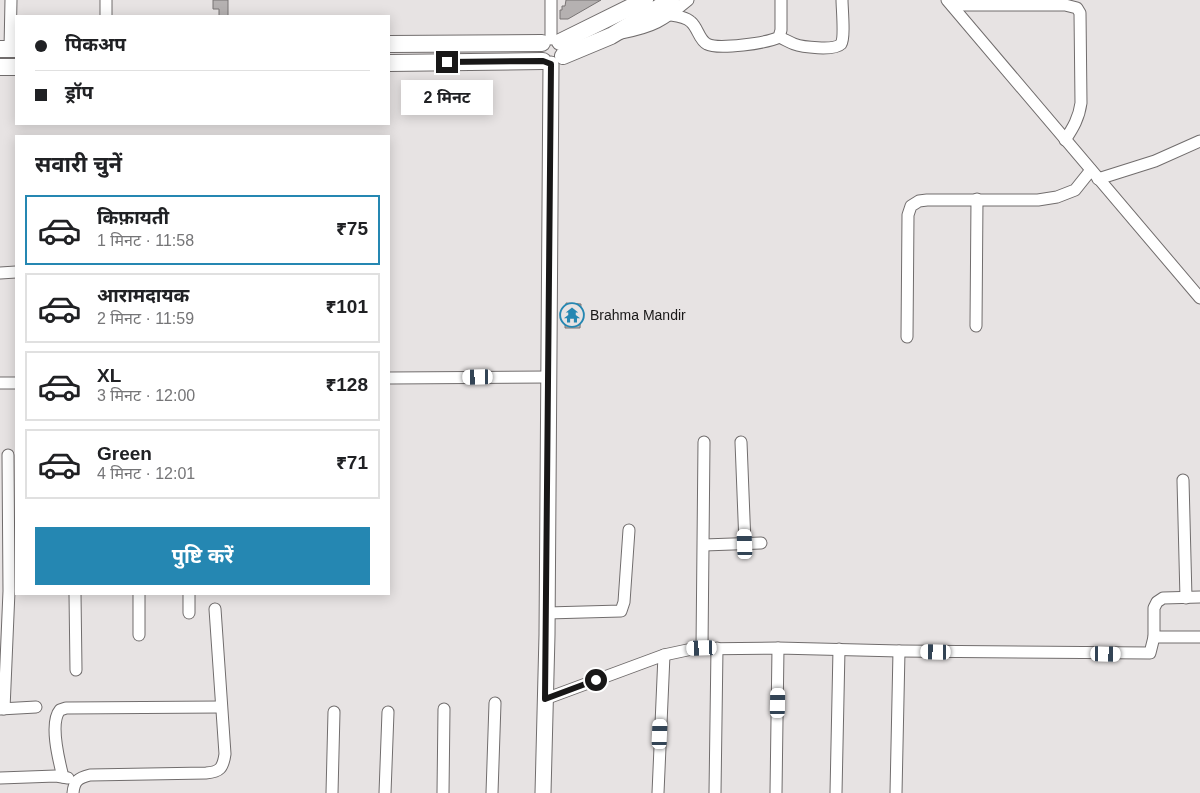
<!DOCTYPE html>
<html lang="hi">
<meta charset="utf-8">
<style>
body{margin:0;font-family:Helvetica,"Noto Sans Devanagari",sans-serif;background:#f2f2f2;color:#202124;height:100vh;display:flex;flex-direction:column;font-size:19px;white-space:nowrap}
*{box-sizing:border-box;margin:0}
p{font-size:16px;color:#757577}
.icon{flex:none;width:28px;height:28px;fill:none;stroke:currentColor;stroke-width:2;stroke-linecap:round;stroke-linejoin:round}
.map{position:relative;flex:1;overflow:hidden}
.details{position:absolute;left:15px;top:135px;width:375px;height:460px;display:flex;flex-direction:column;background:#fff;border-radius:0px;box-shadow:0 2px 12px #0003}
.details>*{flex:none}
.banner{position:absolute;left:15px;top:15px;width:375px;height:110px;border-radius:0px;box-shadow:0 2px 12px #0003;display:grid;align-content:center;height:110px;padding:0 20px;background:#fff}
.end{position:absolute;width:22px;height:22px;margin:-11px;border:6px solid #181717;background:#fff;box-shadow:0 0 0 2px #fff}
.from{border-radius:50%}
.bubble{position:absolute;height:35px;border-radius:0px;background:#fff;box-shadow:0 2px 12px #0003;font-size:16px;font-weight:700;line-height:35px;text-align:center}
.car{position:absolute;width:15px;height:30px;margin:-15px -8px;border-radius:6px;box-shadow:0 0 4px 1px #0007;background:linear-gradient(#fff 24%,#345 0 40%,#fff 0 76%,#345 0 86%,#fff 0)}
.banner b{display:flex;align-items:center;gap:18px;height:48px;font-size:19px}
.banner b+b{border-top:1px solid #e0e0e0}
.banner i{width:12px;height:12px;background:#202124}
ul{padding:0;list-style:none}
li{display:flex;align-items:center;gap:15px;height:70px;margin:0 10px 8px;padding:0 10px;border:2px solid #e0e0e0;border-radius:0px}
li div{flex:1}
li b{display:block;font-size:19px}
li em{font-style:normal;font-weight:700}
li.selected{border-color:#2587b2}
li>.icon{width:45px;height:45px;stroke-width:1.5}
h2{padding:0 20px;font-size:22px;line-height:60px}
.action{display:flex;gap:10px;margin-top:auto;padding:10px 20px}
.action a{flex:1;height:58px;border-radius:0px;background:#2587b2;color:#fff;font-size:20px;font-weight:700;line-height:58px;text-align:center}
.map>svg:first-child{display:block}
.building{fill:#b5b1b1;stroke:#787474}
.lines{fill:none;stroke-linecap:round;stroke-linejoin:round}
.minor-casing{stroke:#716d6d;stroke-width:13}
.tertiary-casing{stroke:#716d6d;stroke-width:17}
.secondary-casing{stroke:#716d6d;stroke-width:18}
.minor{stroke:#fff;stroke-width:11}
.tertiary{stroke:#fff;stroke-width:15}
.secondary{stroke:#fff;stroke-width:16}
.route{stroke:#181717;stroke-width:6}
.labels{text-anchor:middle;stroke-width:4.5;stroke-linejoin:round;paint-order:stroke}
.poi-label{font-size:14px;fill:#181717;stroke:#e7e3e3;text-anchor:start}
</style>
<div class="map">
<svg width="1200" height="793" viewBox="0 0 1200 793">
<rect width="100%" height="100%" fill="#e7e3e3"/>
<g class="building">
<path d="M213,0h15v16h-9v-7h-6z"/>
<path d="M566,0h35l-33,19h-8v-9h2v-4h3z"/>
<path d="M566,303l15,1 -1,24h-15z"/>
</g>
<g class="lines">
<g class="minor-casing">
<g id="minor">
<path d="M947,0l253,298"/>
<path d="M952,5h113l12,3 3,5 1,90c-2,15 -8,25 -16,37"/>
<path d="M670,15c7,1 16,2 21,7 7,6 8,18 16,22 11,6 61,-1 72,-7l2,-7v-30"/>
<path d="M106,16v-16"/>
<path d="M621,33c32,-6 42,-12 67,-33"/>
<path d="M779,37c5,2 10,5 15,7 8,3 40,7 47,0 4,-6 1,-36 1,-44"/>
<path d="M551,39v-39"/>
<path d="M10,49l1,-49"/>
<path d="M1098,179l57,-18 45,-20"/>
<path d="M0,273l16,-1"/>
<path d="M976,326l1,-127"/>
<path d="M907,337l1,-122 3,-9 8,-5 8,-1h111l19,-3 18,-7 16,-20"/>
<path d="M389,378l160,-1"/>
<path d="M0,383h16"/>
<path d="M741,442l4,102"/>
<path d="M1183,480l3,118"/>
<path d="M704,545l57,-2"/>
<path d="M75,594l1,76"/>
<path d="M139,594v41"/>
<path d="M189,594v19"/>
<path d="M547,613l74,-2 3,-9 5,-72"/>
<path d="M1154,637h46"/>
<path d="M702,648l2,-206"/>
<path d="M545,699l119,-44 28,-6 86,-1 121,3 251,2 4,-16v-29l3,-6 6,-4 37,-1"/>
<path d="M0,709l36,-2"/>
<path d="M4,709l5,-118 -1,-136"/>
<path d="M63,777c-4,-16 -14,-54 -3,-67l6,-2 155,-1"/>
<path d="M0,778l56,-2 12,2"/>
<path d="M73,793c1,-12 5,-15 17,-18l116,-2c14,-1 17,-5 19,-19l-10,-145"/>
<path d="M332,793l2,-81"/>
<path d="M385,793l3,-81"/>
<path d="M443,793l1,-84"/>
<path d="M492,793l3,-90"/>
<path d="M658,793l6,-138"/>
<path d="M715,793l2,-145"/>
<path d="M776,793l2,-145"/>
<path d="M836,793l3,-144"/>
<path d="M896,793l3,-142"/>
</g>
</g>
<g class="tertiary-casing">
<path id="tertiary" d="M543,793l4,-158 4,-571"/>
</g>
<g class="secondary-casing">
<g id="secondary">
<path d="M560,42l85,-42"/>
<path d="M389,44l153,-1"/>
<path d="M0,49h16"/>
<path d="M563,56l48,-20 60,-36"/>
<path d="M389,63l154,-2"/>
<path d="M0,67h16"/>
</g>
</g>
<use href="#minor" class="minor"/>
<use href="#tertiary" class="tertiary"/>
<use href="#secondary" class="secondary"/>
</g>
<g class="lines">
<path class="route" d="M447,62l96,-1 8,3 -6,635 51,-19"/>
</g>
<defs>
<g id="temple-ring" transform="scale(1.25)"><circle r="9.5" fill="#e7e3e3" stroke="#2587b2" stroke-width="1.5"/><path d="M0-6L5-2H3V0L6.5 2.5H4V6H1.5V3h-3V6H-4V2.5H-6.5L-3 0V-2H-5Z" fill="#2587b2"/></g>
</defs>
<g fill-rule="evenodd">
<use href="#temple-ring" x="572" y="315"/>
</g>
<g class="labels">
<g class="poi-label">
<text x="590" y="320">Brahma Mandir</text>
</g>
</g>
</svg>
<i class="end from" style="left:596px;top:680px"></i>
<i class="end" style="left:447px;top:62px"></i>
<div class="bubble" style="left:401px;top:80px;width:92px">2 मिनट</div>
<i class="car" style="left:478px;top:377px;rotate:269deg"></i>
<i class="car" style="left:745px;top:544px;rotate:358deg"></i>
<i class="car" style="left:702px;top:648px;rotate:268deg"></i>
<i class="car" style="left:936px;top:652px;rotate:271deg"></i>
<i class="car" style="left:1106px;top:654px;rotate:91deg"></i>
<i class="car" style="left:778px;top:703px;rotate:1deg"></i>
<i class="car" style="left:660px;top:734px;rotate:2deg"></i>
<div class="banner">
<b><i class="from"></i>पिकअप</b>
<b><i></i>ड्रॉप</b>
</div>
<section class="details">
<h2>सवारी चुनें</h2>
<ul>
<li class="selected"><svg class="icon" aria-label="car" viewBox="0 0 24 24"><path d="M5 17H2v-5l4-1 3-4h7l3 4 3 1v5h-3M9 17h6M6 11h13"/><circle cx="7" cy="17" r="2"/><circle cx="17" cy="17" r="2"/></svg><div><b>किफ़ायती</b><p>1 मिनट · 11:58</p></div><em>₹75</em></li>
<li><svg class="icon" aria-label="car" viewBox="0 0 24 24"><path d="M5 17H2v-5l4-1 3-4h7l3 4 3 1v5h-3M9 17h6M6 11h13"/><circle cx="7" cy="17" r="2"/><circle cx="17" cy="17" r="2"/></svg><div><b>आरामदायक</b><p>2 मिनट · 11:59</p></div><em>₹101</em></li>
<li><svg class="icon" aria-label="car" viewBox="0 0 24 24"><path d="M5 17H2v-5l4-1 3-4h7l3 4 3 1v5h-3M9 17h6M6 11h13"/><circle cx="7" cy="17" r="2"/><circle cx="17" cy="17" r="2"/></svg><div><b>XL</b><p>3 मिनट · 12:00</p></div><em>₹128</em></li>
<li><svg class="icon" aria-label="car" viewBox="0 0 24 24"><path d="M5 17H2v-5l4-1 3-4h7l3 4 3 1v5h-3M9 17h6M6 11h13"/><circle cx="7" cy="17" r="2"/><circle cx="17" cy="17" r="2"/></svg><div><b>Green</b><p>4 मिनट · 12:01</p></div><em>₹71</em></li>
</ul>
<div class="action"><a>पुष्टि करें</a></div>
</section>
</div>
